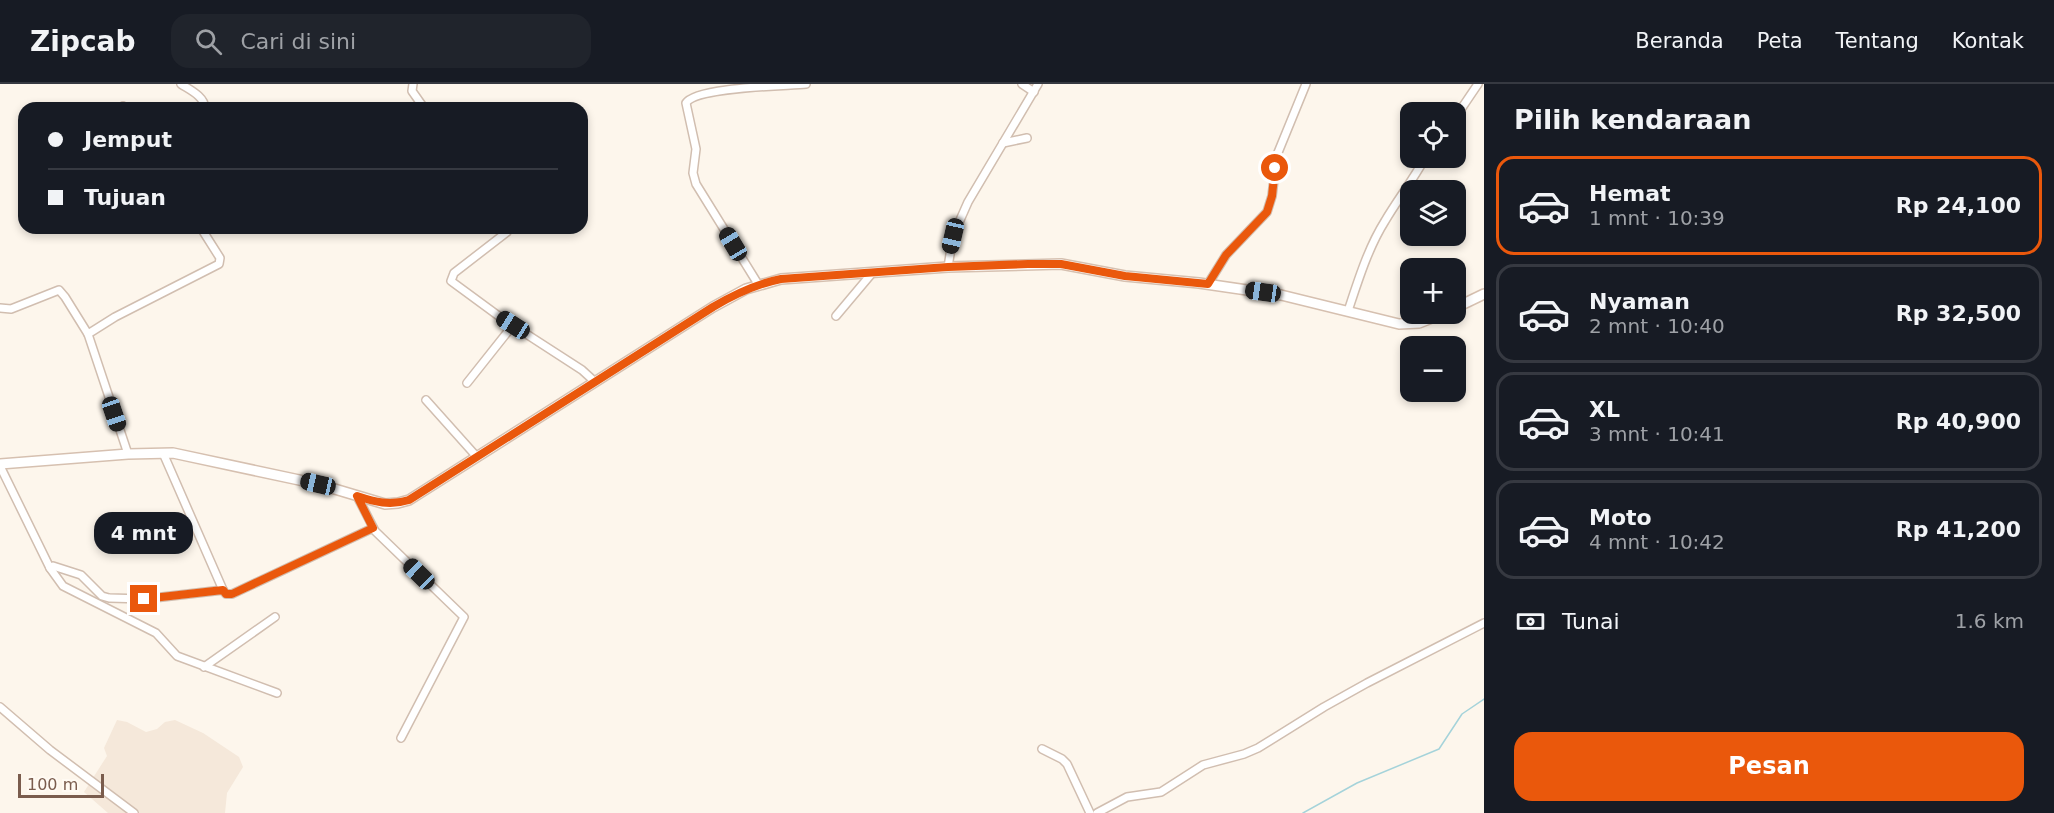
<!DOCTYPE html>
<html lang="id">
<meta charset="utf-8">
<style>
body{margin:0;font-family:"DejaVu Sans",sans-serif;background:#20242c;color:#f1f3f6;height:100vh;display:flex;flex-direction:column;font-size:22px;white-space:nowrap}
*{box-sizing:border-box;margin:0}
p{font-size:20px;color:#9ea1a6}
.icon{flex:none;width:33px;height:33px;fill:none;stroke:currentColor;stroke-width:2;stroke-linecap:round;stroke-linejoin:round}
.map{position:relative;flex:1;overflow:hidden}
.sheet{display:flex;flex-direction:column;background:#171b24;width:570px}
.sheet>*{flex:none}
.hud{position:absolute;left:18px;top:18px;width:570px;height:132px;border-radius:18px;box-shadow:0 3px 9px #0003;display:grid;align-content:center;height:132px;padding:0 30px;background:#171b24}
.tools{position:absolute;left:1400px;top:18px;display:grid;gap:12px}
.tools a{display:grid;place-items:center;width:66px;height:66px;border-radius:12px;background:#171b24;box-shadow:0 3px 9px #0003;font-size:30px}
.scale{position:absolute;left:18px;bottom:15px;width:86px;box-sizing:border-box;padding-left:6px;border:3px solid #7a5c4d;border-top:0;font-size:16px;line-height:21px;white-space:nowrap;color:#7a5c4d;-webkit-text-stroke:4px #fffaf3;paint-order:stroke}
.end{position:absolute;width:27px;height:27px;margin:-14px;border:8px solid #ea580c;background:#fff;box-shadow:0 0 0 3px #fff}
.from{border-radius:50%}
.bubble{position:absolute;height:42px;border-radius:18px;background:#171b24;box-shadow:0 3px 9px #0003;font-size:20px;font-weight:700;line-height:42px;text-align:center}
.car{position:absolute;width:18px;height:36px;margin:-18px -9px;border-radius:8px;box-shadow:0 0 4px 2px #0007;background:linear-gradient(#222 24%,#8ab4d8 0 40%,#222 0 76%,#8ab4d8 0 86%,#222 0)}
.hud b{display:flex;align-items:center;gap:21px;height:57px;font-size:22px}
.hud b+b{border-top:2px solid #363941}
.hud i{width:15px;height:15px;background:#f1f3f6}
ul{padding:0;list-style:none}
li{display:flex;align-items:center;gap:18px;height:99px;margin:0 12px 9px;padding:0 18px;border:3px solid #363941;border-radius:18px}
li div{flex:1}
li b{display:block;font-size:22px}
li em{font-style:normal;font-weight:700}
li.current{border-color:#ea580c}
li>.icon{width:54px;height:54px;stroke-width:1.5}
h2{padding:0 30px;font-size:27px;line-height:72px}
.pay{display:flex;align-items:center;gap:15px;height:66px;padding:0 30px;font-size:22px}
.pay p{margin-inline-start:auto}
.primary-button{display:flex;gap:12px;margin-top:auto;padding:12px 30px}
.primary-button a{flex:1;height:69px;border-radius:18px;background:#ea580c;color:#fff;font-size:24px;font-weight:700;line-height:69px;text-align:center}
header{display:flex;align-items:center;gap:36px;box-sizing:border-box;height:84px;padding:0 30px;background:#171b24;border-bottom:2px solid #363941}
header strong{font-size:28px}
nav{display:flex;gap:33px;margin-inline-start:auto;font-size:21px}
.search{width:420px;height:54px;background:#20242c;display:flex;align-items:center;gap:15px;box-sizing:border-box;padding:0 21px;border-radius:18px;color:#9ea1a6;font-size:22px}
main{display:flex;flex:1;min-height:0}
.map>svg:first-child{display:block}
.residential{fill:#f5e8da}
.lines{fill:none;stroke-linecap:round;stroke-linejoin:round}
.stream{stroke:#a5d3da;stroke-width:1.5}
.street-casing{stroke:#d1beb0;stroke-width:10}
.secondary-casing{stroke:#d6c0b0;stroke-width:12}
.street{stroke:#fff;stroke-width:7}
.secondary{stroke:#fff;stroke-width:9}
.route{stroke:#ea580c;stroke-width:8}
</style>
<header>
<strong>Zipcab</strong>
<div class="search"><svg class="icon" aria-label="search" viewBox="0 0 24 24"><circle cx="10" cy="10" r="6"/><path d="M15 15l6 6"/></svg>Cari di sini</div>
<nav><a>Beranda</a><a>Peta</a><a>Tentang</a><a>Kontak</a></nav>
</header>
<main>
<div class="map">
<svg width="1484" height="729" viewBox="0 0 1484 729">
<rect width="100%" height="100%" fill="#fdf6ec"/>
<path class="residential" d="M117,636l10,2 19,10 11,-3 8,-7 10,-2 28,13 36,24 4,10 -16,26 -2,20h-117l-24,-21 23,-36 -3,-8z"/>
<g class="lines">
<path class="stream" d="M1303,729l54,-30 82,-34 23,-35 22,-15"/>
<g class="street-casing">
<g id="street">
<path d="M181,0c9,6 23,12 24,24"/>
<path d="M413,0l-1,7 12,17"/>
<path d="M1022,0l12,8"/>
<path d="M123,22l2,2"/>
<path d="M1455,34l23,-34"/>
<path d="M1003,59l24,-5"/>
<path d="M509,144l-2,4 -53,41 -3,8 49,36 82,53 12,11"/>
<path d="M948,183l5,-31 15,-34 70,-118"/>
<path d="M758,200l-62,-100 -3,-11 3,-24 -10,-46c10,-16 98,-17 120,-19"/>
<path d="M1208,200l18,-29 41,-43 5,-16 5,-41 29,-71"/>
<path d="M0,224l11,1 48,-19 6,7 23,37"/>
<path d="M1348,227c10,-30 20,-63 37,-90 13,-22 28,-41 40,-63"/>
<path d="M836,232l37,-44"/>
<path d="M467,299l46,-58"/>
<path d="M426,316l51,57"/>
<path d="M163,369l60,137 3,4h6l141,-66"/>
<path d="M128,370l-40,-120 27,-17 104,-53 1,-6 -19,-30"/>
<path d="M0,382l50,102 13,18 93,47 21,23 100,37"/>
<path d="M357,412l18,35 89,86 -63,121"/>
<path d="M50,484l3,-2 28,9 21,21 7,2 36,1 78,-9"/>
<path d="M204,583l71,-50"/>
<path d="M0,623l50,43 84,63"/>
<path d="M1042,665l20,10 5,5 23,49"/>
<path d="M1097,729l30,-16 34,-5 42,-27 41,-11 14,-6 66,-41 43,-24 117,-60"/>
</g>
</g>
<g class="secondary-casing">
<g id="secondary">
<path d="M1455,224l29,-14"/>
<path d="M0,380l128,-10 45,-1 145,31 67,20 13,-1 11,-3 304,-193 33,-18 35,-10 167,-12 113,-3 64,12 74,7 82,12 118,29 20,-1 23,-9"/>
</g>
</g>
<use href="#street" class="street"/>
<use href="#secondary" class="secondary"/>
</g>
<g class="lines">
<path class="route" d="M144,515l79,-9 3,4h6l141,-66 -16,-32c18,6 33,10 52,4l304,-193c22,-13 43,-23 68,-28l167,-12 80,-3h33l64,12 83,8 18,-29 41,-43 5,-16 3,-28"/>
</g>
</svg>
<div class="tools">
<a><svg class="icon" aria-label="locate" viewBox="0 0 24 24"><circle cx="12" cy="12" r="6"/><path d="M12 2v4M12 18v4M2 12h4M18 12h4"/></svg></a>
<a><svg class="icon" aria-label="layers" viewBox="0 0 24 24"><path d="M12 4l9 5-9 5-9-5zM3 14l9 5 9-5"/></svg></a>
<a>+</a>
<a>−</a>
</div>
<div class="scale">100 m</div>
<i class="end from" style="left:1275px;top:84px"></i>
<i class="end" style="left:144px;top:515px"></i>
<div class="bubble" style="left:94px;top:428px;width:99px">4 mnt</div>
<i class="car" style="left:953px;top:152px;rotate:193deg"></i>
<i class="car" style="left:733px;top:160px;rotate:329deg"></i>
<i class="car" style="left:1263px;top:208px;rotate:278deg"></i>
<i class="car" style="left:513px;top:241px;rotate:302deg"></i>
<i class="car" style="left:114px;top:330px;rotate:161deg"></i>
<i class="car" style="left:318px;top:400px;rotate:283deg"></i>
<i class="car" style="left:419px;top:490px;rotate:314deg"></i>
<div class="hud">
<b><i class="from"></i>Jemput</b>
<b><i></i>Tujuan</b>
</div>
</div>
<section class="sheet">
<h2>Pilih kendaraan</h2>
<ul>
<li class="current"><svg class="icon" aria-label="car" viewBox="0 0 24 24"><path d="M5 17H2v-5l4-1 3-4h7l3 4 3 1v5h-3M9 17h6M6 11h13"/><circle cx="7" cy="17" r="2"/><circle cx="17" cy="17" r="2"/></svg><div><b>Hemat</b><p>1 mnt · 10:39</p></div><em>Rp 24,100</em></li>
<li><svg class="icon" aria-label="car" viewBox="0 0 24 24"><path d="M5 17H2v-5l4-1 3-4h7l3 4 3 1v5h-3M9 17h6M6 11h13"/><circle cx="7" cy="17" r="2"/><circle cx="17" cy="17" r="2"/></svg><div><b>Nyaman</b><p>2 mnt · 10:40</p></div><em>Rp 32,500</em></li>
<li><svg class="icon" aria-label="car" viewBox="0 0 24 24"><path d="M5 17H2v-5l4-1 3-4h7l3 4 3 1v5h-3M9 17h6M6 11h13"/><circle cx="7" cy="17" r="2"/><circle cx="17" cy="17" r="2"/></svg><div><b>XL</b><p>3 mnt · 10:41</p></div><em>Rp 40,900</em></li>
<li><svg class="icon" aria-label="car" viewBox="0 0 24 24"><path d="M5 17H2v-5l4-1 3-4h7l3 4 3 1v5h-3M9 17h6M6 11h13"/><circle cx="7" cy="17" r="2"/><circle cx="17" cy="17" r="2"/></svg><div><b>Moto</b><p>4 mnt · 10:42</p></div><em>Rp 41,200</em></li>
</ul>
<div class="pay"><svg class="icon" aria-label="cash" viewBox="0 0 24 24"><path d="M3 7h18v10H3z"/><circle cx="12" cy="12" r="2"/></svg>Tunai<p>1.6 km</p></div>
<div class="primary-button"><a>Pesan</a></div>
</section>
</main>
